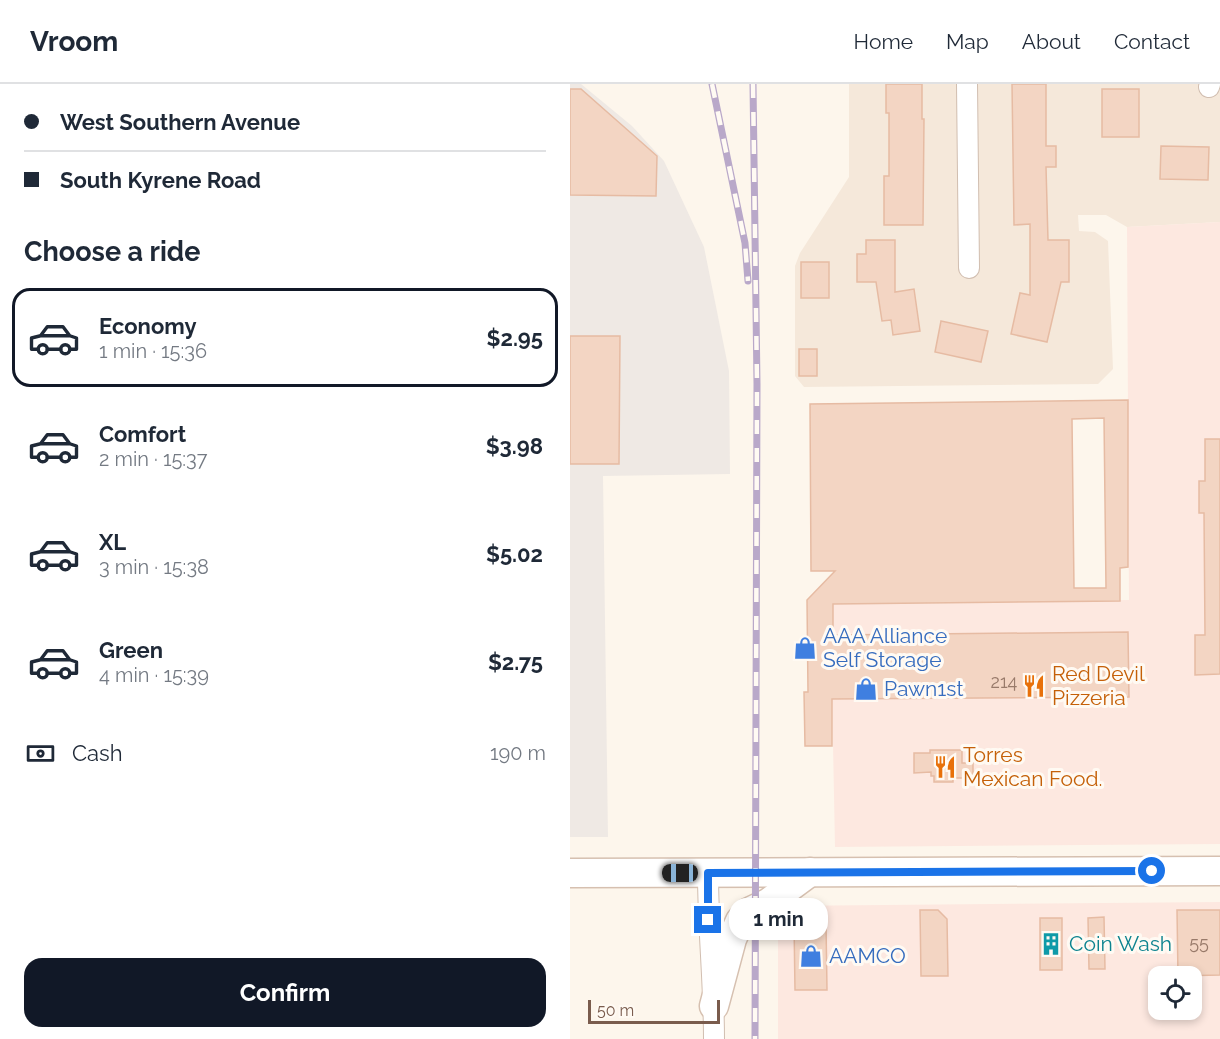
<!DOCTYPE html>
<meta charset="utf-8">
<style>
body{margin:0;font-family:Raleway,sans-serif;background:#f2f2f3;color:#1f2937;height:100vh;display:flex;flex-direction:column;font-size:22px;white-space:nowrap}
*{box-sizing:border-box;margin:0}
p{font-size:20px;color:#747a83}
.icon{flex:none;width:33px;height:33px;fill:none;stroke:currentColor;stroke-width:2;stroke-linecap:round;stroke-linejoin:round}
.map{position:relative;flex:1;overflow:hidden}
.drawer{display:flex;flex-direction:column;background:#fff;width:570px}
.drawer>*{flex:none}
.guide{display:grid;align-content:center;height:132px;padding:0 24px;background:#fff}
.buttons{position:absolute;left:578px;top:882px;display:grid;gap:12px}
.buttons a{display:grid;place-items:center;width:54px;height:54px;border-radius:12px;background:#fff;box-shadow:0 3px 9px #0003;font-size:30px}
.scale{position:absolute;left:18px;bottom:15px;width:132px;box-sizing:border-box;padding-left:6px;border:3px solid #7a5c4d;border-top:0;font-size:16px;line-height:21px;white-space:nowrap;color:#7a5c4d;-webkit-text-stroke:4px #fffaf3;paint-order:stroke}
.end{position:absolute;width:27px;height:27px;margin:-14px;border:8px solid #1a73e8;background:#fff;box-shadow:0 0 0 3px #fff}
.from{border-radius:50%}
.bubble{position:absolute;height:42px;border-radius:18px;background:#fff;box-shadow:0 3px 9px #0003;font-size:20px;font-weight:700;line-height:42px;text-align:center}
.car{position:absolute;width:18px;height:36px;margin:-18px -9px;border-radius:8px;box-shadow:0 0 4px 2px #0007;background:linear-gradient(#222 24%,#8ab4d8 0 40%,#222 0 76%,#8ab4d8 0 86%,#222 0)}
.guide b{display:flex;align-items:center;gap:21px;height:57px;font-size:22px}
.guide b+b{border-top:2px solid #e0e1e3}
.guide i{width:15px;height:15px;background:#1f2937}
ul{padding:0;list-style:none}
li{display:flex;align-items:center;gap:18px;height:99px;margin:0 12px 9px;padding:0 12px;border:3px solid transparent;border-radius:18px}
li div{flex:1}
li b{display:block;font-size:22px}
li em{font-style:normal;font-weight:700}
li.current{border-color:#111827}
li>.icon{width:54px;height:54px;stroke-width:1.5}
h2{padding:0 24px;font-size:27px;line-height:72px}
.pay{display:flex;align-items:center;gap:15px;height:66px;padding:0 24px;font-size:22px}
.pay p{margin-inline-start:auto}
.action{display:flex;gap:12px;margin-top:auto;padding:12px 24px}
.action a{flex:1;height:69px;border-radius:18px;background:#111827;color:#fff;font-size:24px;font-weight:700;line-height:69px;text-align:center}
header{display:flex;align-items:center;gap:36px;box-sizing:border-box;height:84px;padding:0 30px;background:#fff;border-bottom:2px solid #e0e1e3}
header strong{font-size:28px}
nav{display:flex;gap:33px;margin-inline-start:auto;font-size:21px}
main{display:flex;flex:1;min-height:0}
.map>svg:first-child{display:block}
.residential{fill:#f5e8da}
.commercial{fill:#fde8e0;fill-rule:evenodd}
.industrial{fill:#efe9e4}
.building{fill:#f3d5c3;stroke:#e6bba3;stroke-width:1.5;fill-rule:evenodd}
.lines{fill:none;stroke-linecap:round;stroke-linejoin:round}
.minor-casing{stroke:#d1beb0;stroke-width:22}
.secondary-casing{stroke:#d6c0b0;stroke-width:31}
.minor{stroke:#fff;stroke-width:20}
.secondary{stroke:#fff;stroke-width:28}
.rail-casing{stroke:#b9a8c9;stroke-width:7}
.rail{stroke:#fffaf3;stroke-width:4.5;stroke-dasharray:14;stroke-linecap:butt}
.route{stroke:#1a73e8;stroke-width:8}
.labels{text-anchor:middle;stroke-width:6;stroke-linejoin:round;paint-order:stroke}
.number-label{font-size:18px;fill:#987a6a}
.shop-label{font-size:21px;fill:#366cbe;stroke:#fffaf3;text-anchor:start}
.food-label{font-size:21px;fill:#c56008;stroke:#fffaf3;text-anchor:start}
.culture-label{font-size:21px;fill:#0d838f;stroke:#fffaf3;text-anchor:start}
</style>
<header>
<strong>Vroom</strong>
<nav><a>Home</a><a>Map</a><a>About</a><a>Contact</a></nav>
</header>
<main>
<section class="drawer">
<div class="guide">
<b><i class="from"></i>West Southern Avenue</b>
<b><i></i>South Kyrene Road</b>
</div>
<h2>Choose a ride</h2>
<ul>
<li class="current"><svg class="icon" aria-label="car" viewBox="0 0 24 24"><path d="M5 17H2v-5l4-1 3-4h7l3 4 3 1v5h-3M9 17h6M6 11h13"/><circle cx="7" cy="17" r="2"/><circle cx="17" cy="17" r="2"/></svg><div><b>Economy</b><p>1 min · 15:36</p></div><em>$2.95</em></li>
<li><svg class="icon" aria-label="car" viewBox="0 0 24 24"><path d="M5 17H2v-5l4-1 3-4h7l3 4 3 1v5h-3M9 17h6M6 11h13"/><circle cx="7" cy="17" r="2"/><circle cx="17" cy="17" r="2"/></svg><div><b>Comfort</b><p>2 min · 15:37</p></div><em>$3.98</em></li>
<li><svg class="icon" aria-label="car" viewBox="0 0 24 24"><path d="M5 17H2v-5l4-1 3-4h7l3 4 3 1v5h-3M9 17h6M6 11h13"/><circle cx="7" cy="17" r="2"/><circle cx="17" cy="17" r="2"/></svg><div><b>XL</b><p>3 min · 15:38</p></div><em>$5.02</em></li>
<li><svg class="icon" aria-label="car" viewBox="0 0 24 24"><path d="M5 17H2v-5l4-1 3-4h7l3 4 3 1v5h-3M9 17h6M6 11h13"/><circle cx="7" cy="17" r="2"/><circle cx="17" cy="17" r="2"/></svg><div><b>Green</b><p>4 min · 15:39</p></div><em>$2.75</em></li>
</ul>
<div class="pay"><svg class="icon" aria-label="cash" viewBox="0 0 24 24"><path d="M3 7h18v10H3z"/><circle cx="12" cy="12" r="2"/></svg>Cash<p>190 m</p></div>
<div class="action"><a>Confirm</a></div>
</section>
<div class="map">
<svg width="650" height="955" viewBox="0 0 650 955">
<rect width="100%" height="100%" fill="#fdf6ec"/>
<path class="residential" d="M279,0h371v138l-93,5 -21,-12h-28l1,16 16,1 13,9 5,128 -15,15 -294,3 -9,-11v-110l5,-13 49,-76z"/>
<g class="commercial">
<path d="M650,138v622l-385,3 -3,-155h2l-1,-88 296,-4 -2,-373z"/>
<path d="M650,818v137h-442v-133zM588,892h33v34h-33z"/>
</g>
<path class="industrial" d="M0,0h11l51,42 32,35 40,86 25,124 1,103 -127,2 5,361h-38z"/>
<g class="building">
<path d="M316,0h36v35h2l-1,106h-39v-49h5v-63h-3z"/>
<path d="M442,0h34v62h10v21h-10l2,73h21v42h-8l-14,60 -36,-8 9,-41 10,2v-71l-16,1z"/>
<path d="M0,5h11l76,67 -1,40 -86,-1z"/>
<rect x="532" y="5" width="37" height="48"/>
<path d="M591,62l48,1 -1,33 -48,-1z"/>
<path d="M296,156h29v52l19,-3 6,42 -27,4 -2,-15 -9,1 -6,-39h-19v-28h9z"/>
<rect x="231" y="178" width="28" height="36"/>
<path d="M371,237l47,10 -7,31 -46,-10z"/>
<path d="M0,252h50l-1,128h-49z"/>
<rect x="229" y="265" width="18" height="27"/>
<path d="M558,316v167l-8,1v33l-287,3v31l295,-3 1,65 -297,2v47h-27l-1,-54h4l-1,-92 28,-29h-24l-1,-167zM534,334l2,170h-32l-2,-169z"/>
<path d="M635,355h15v235l-25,1v-40h10l-1,-122h-5v-32h6z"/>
<path d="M360,666h32v13h11v15h-20v4h-19v-6h-3v-4l-17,1v-20h16z"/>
<path d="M350,826h18l9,9 1,57h-27z"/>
<path d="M607,826h43v65l-42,1z"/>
<path d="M534,833l1,52h-16l-1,-51z"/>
<rect x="470" y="834" width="22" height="52"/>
<path d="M224,839h32l1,67h-32z"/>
</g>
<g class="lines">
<g class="minor-casing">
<g id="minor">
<path d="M397,0l2,184"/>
<path d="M639,3l1,-3"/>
<path d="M138,789c0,55 6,110 6,166"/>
</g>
</g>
<g class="secondary-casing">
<g id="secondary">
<path d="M0,789l650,-2"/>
<path d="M144,922l18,-67 8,-18 9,-9 19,-9 42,-31"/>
</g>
</g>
<use href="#minor" class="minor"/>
<use href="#secondary" class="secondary"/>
<g class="rail-casing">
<g id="rail">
<path d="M142,0l33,159 3,38"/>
<path d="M183,0l4,300 -2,655"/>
</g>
</g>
<use href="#rail" class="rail"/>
</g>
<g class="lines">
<path class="route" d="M138,836v-47l444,-2"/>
</g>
<defs>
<g id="shop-bare" transform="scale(1.8)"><path d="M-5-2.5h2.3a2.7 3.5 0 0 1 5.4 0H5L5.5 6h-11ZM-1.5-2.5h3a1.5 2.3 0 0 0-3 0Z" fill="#3f7fe0" stroke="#fffaf3" stroke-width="2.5" paint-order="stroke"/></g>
<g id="restaurant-bare" transform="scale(1.8)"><path d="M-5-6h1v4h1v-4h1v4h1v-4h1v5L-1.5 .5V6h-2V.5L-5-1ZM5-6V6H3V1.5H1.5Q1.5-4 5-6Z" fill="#e8710a" stroke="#fffaf3" stroke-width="2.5" paint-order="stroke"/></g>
<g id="building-bare" transform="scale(1.8)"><path d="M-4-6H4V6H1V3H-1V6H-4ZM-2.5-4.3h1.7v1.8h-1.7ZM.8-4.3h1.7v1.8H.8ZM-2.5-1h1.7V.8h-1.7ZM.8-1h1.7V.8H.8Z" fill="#0f9aa8" stroke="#fffaf3" stroke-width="2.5" paint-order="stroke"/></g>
</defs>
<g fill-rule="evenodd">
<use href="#shop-bare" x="235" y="564"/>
<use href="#restaurant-bare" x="464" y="602"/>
<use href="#shop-bare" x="296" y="605"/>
<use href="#restaurant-bare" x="375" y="683"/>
<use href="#building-bare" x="481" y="860"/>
<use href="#shop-bare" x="241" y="872"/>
</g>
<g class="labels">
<g class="number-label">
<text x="434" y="604">214</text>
<text x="629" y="865">55</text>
</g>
<g class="shop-label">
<text x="253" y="559">AAA Alliance<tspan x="253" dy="24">Self Storage</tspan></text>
<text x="314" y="612">Pawn1st</text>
<text x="259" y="879">AAMCO</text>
</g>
<g class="food-label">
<text x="482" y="597">Red Devil<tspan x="482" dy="24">Pizzeria</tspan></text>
<text x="393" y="678">Torres<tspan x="393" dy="24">Mexican Food.</tspan></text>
</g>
<g class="culture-label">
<text x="499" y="867">Coin Wash</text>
</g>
</g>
</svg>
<div class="buttons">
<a><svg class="icon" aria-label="locate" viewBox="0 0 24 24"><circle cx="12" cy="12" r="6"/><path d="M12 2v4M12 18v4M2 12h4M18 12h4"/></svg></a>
</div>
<div class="scale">50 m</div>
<i class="end from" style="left:582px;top:787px"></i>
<i class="end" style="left:138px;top:836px"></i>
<div class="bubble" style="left:159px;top:814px;width:99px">1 min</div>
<i class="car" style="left:110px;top:789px;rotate:270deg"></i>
</div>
</main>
